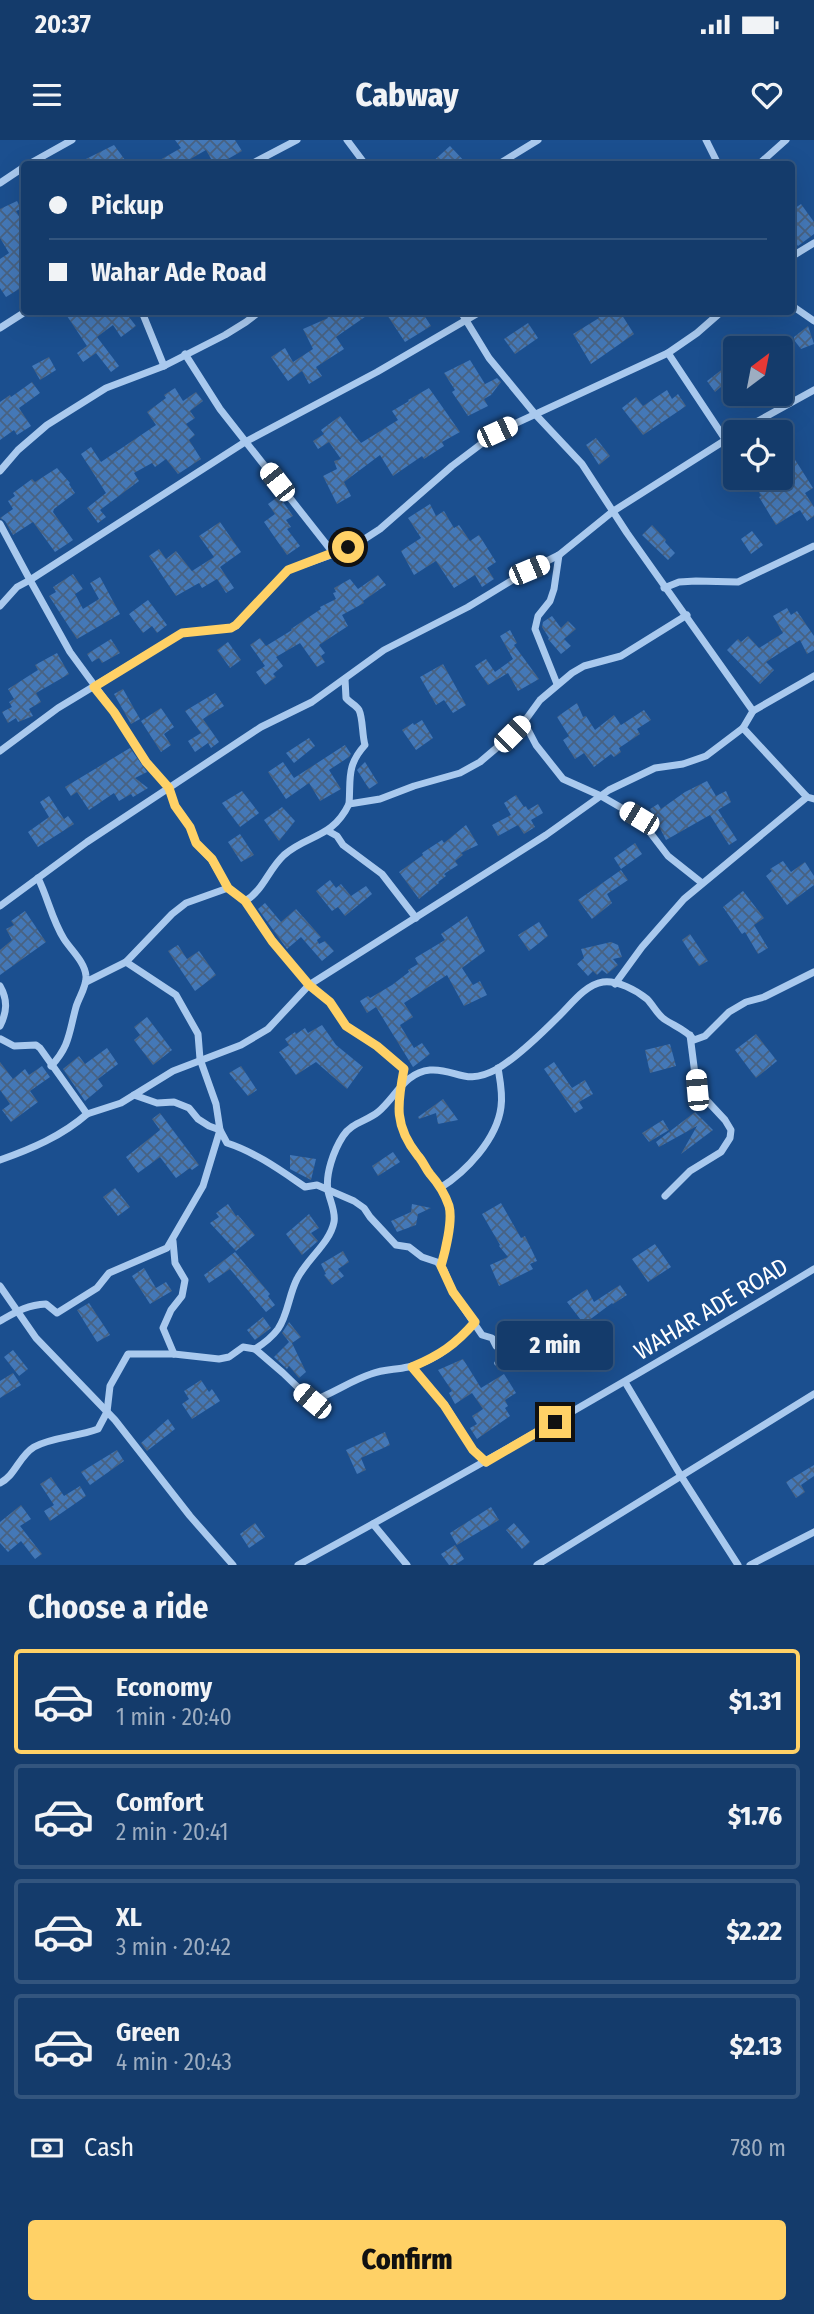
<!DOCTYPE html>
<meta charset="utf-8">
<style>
body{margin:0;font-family:"Fira Sans Condensed",sans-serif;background:#214673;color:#f1f3f6;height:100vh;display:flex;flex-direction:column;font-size:26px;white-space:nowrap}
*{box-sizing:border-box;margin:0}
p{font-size:23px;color:#9dadc1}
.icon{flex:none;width:38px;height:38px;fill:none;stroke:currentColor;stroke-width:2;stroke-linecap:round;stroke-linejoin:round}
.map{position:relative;height:1425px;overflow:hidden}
.details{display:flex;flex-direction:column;background:#143b6b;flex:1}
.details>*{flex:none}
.hud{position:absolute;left:21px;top:21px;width:774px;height:154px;border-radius:7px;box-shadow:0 7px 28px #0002,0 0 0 2px #33557e;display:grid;align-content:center;height:154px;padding:0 28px;background:#143b6b}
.needle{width:46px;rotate:32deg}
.controls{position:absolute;left:723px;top:196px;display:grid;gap:14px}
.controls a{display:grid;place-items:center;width:70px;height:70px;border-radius:7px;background:#143b6b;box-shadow:0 7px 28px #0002,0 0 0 2px #33557e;font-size:35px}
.end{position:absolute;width:32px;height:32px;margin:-16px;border:9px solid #ffd166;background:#111;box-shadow:0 0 0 4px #111}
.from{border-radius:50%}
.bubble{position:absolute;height:49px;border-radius:7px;background:#143b6b;box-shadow:0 7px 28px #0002,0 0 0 2px #33557e;font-size:23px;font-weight:800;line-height:49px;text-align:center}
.car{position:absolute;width:21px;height:42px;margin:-21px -10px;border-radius:9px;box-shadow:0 0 5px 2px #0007;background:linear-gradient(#fff 24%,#345 0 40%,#fff 0 76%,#345 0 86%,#fff 0)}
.hud b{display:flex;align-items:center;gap:24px;height:66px;font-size:26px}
.hud b+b{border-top:2px solid #33557e}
.hud i{width:18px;height:18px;background:#f1f3f6}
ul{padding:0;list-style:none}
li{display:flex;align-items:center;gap:21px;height:105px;margin:0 14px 10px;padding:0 14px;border:4px solid #33557e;border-radius:7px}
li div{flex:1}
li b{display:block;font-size:26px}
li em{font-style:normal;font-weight:800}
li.active{border-color:#ffd166}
li>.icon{width:63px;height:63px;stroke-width:1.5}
h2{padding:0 28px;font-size:32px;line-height:84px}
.pay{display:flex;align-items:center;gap:18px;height:77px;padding:0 28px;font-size:26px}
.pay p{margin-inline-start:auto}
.primary-button{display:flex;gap:14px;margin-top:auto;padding:14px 28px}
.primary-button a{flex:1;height:80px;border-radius:7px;background:#ffd166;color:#111;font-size:28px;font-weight:800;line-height:80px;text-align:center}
.status{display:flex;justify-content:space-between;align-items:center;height:49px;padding:0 35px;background:#143b6b;direction:ltr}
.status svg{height:19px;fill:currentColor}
header{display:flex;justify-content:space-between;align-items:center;height:91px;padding:0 28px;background:#143b6b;font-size:32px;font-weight:800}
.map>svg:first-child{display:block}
.building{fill:url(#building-cross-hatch)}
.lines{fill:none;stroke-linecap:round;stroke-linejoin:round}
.street{stroke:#a9c9ee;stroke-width:7}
.route{stroke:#ffd166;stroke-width:9}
.labels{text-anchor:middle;stroke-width:5;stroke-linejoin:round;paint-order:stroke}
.street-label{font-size:24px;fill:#fff;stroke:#1b4f8f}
</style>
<div class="status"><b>20:37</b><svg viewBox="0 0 49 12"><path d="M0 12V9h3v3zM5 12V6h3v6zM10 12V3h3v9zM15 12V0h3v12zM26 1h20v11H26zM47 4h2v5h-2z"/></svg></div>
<header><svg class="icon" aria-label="menu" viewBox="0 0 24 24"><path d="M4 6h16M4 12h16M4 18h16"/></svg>Cabway<svg class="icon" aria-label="heart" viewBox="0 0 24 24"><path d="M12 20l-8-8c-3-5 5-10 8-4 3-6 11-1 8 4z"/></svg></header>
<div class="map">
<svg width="814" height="1425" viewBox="0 0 814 1425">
<defs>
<pattern id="building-cross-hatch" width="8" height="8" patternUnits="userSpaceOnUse" patternTransform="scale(1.75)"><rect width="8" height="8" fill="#4478b7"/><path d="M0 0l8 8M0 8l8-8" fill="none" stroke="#486282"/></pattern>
</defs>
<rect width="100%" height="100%" fill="#1b4f8f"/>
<g class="building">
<path d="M175,0h60l7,11 -23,13h-5l-8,-14 -19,11 3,3h-37l28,-16z"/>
<path d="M114,5l14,19h-52z"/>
<path d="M450,6l17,18h-37z"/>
<path d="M17,61l4,8 -5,2 8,14v61l-18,11 -6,-9v-29l9,-6 -9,-15v-29z"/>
<path d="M801,64l13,18v12l-16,12 -7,-9v-26z"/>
<path d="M73,172h52l11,14 -15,11 -8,-12 -16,12 22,29 -8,6 -15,-19 -13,9 -6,-9 10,-7 -20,-30z"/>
<path d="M323,172h49l-36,25 8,12 -28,18 6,9 -13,8 -7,-13 -14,10 -17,-24 14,-9 8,14 20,-13 -10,-20 25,-11z"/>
<path d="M385,172h37l9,14 -26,16z"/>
<path d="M595,172h25l14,22 -43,30 -18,-30 26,-16z"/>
<path d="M528,183l10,15 -23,16 -11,-15z"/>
<path d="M808,186l6,18 -13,5 -7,-9v-3z"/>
<path d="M49,217l7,13 -16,10 -8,-14z"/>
<path d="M470,220l15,24 12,-6 4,4 -10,13 -7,4 4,7 -20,10 -16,-24 3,-2 -11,-17z"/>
<path d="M724,228l11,13v10l-5,5 -8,-10 -7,6 -8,-11z"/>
<path d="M32,242l8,11 -21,15 12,18 -14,9 -3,-5 -14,10v-38l10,-7 1,2z"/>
<path d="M175,248l8,13 13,-9 7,9 -13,10 5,7 -9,6 9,11 -6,5 12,19 -23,15 -12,-15 -11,8 -3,-4 -18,10 5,8 -39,29 6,7 -8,6 -11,-15 19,-15 -25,-39 10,-7 10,15 55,-37 -9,-13 19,-14 -2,-3z"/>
<path d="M429,248l31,44 -18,10 2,4 -20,13 -2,-3 -29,20 -13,-21 -36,27 7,14 -14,8 -14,-28 14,-7 -3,-8 7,-2 -12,-17 -11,7 -5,-8 11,-7 -3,-4 19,-14 21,27 37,-23 -6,-9 17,-10 -1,-1z"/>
<path d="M667,250l5,9 6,-5 8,12 -43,29 -21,-27 14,-11 7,9z"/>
<path d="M596,298l14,18 -11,9 -13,-20z"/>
<path d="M780,302l12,17 2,-1 19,30 -8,5 9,14v9l-7,5 -7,-11 -24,15 -17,-28 2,-1 -2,-4 31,-20 -10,-13z"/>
<path d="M57,328l13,15 -1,1 6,9 -21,16 -1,3 20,28 -18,12 -22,-30 -20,13 -8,-14 -5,-3 13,-9 -5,-8 7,-5 -2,-3 19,-14 3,3z"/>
<path d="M279,356l14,20 -7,4 5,7 -4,2 13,17 -13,9 -23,-33 11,-8 -7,-10z"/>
<path d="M430,364l6,12 8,-5 10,17 5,-3 11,16 9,-6 17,27 -9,6 7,11 -12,8 -7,-12 -21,13 -18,-27 -22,14 -13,-24 20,-13 -13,-20z"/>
<path d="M220,382l21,30 -21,15 14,21 -8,5 -9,-14 -15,9 -3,-5 -23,13 -27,-40 10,-7 7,10 10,-8 16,20 22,-14 -15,-21z"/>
<path d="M652,385l14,15 -1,2 10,11 -7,7 -26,-25z"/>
<path d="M752,391l11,14 -12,9 -10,-15z"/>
<path d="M73,434l10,15 -8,5 8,15 16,-10 -9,-16 10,-6 20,37 -43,25 -28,-43 7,-4 -3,-5z"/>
<path d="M378,435l8,10 -23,16 1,2 -22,12 6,11 -29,19 6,8 -4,3 4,6 -8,5 -17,-24 -24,14 7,9 -10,8 3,3 -11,8 -9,-13 9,-6 -15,-21 10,-7 6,8 26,-16 -1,-1 30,-20 -1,-2 16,-8 -3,-6 3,-1 -2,-4 16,-9 8,10z"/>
<path d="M148,460l19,25 -10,8 -5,-7 -9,7 -14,-19z"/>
<path d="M787,468l4,7 6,-4 17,25v14l-7,4 -7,-14 -34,22 8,8 -14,14 -33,-34 11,-11 3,3 7,-6 11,12 24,-15 -10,-17z"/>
<path d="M552,476l9,12 7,-7 8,8 -12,10 7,7 -10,8 -13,-15 1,-1 -7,-11 1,-5z"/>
<path d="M510,490l7,13 -3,2 25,34 -21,12 -10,-18 -20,12 -13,-19 11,-7 9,13 18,-13 -13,-23z"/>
<path d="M111,499l9,14 -18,10 -3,-5 -7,4 -5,-8z"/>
<path d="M228,502l13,18 -11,8 -13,-18z"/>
<path d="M57,513l12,21 -33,19 5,9 -12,7 4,7 -15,6 -2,-4 -8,5 -6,-11 10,-5 -3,-5 5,-3 -6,-10 30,-19 -3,-5z"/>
<path d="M443,524l23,41 -13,8 -9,-13 -8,5 -16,-28z"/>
<path d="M123,549l17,30 -9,5 -17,-30z"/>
<path d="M215,553l9,13 -21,13 16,23 -8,6 -3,-5 -13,9 -7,-11 13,-8 -16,-22z"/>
<path d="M577,563l6,14 3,-1 9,14 19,-15 7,10 23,-15 7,10 -14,9 3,5 -21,14 2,4 -7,5 -3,-3 -17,13 -10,-14 -9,6 -12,-19 6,-4 -12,-19z"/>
<path d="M161,568l13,19 -10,7 7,11 -10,7 -20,-31z"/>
<path d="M422,580l11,18 -17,12 -14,-20 11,-7 1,2z"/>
<path d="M309,598l6,8 -21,17 -8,-10z"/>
<path d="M345,605l6,9 -2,3 -20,13 12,19 -21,12 -11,-18 -23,16 -18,-27 15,-10 11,16z"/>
<path d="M130,608l17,24 -12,6 13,10 -15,9 -2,-3 -12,7 -5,-8 -25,17 -12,-18 -6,4 -6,-9z"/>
<path d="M365,622l13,21 -9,6 -12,-19z"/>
<path d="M707,641l9,15 10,-5 5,11 -13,8 19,30 -8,5 -19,-30 -44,25 -16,-31 8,-5 3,5 24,-17z"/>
<path d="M242,651l17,22 -19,14 -18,-24z"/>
<path d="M516,655l8,12 2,-1 2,4 10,-6 5,9 -12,7 4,7 -11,7 -6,-9 -20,11 -6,-11 19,-10 -7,-12z"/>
<path d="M49,656l15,23 4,-3 6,8 -36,23 -10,-15 21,-15 -9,-15z"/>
<path d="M282,667l13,14 -16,20 -15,-21z"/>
<path d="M466,685l12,20 -17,8 2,2 -8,6 3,4 -14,9 2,2 -8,6 1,1 -20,16 -20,-27 24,-17 -1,-2 20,-13 2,3z"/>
<path d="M240,694l14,21 -13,7 -13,-20z"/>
<path d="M635,703l7,11 -21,15 -7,-11z"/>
<path d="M783,721l8,11 14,-10 9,14v9l-27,20 -21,-29 6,-5 -2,-2z"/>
<path d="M621,730l7,10 -21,14 5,9 -20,16 -14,-19z"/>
<path d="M330,740l6,8 5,-4 10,12 15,-10 6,8 -27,22 -7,-9 -6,4 -16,-20z"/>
<path d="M743,751l21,27 -10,7 14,23 -10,6 -13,-22 -3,2 -19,-27z"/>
<path d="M265,763l16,19 15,-13 25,28 -4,3 2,4 6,-3 9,10 -12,10 -21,-24 -14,12 -29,-40z"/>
<path d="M25,771l21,31 -46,33v-25l12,-10 -6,-11 8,-4 -3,-4z"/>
<path d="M467,776l18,35 -23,17 11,17 7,-4 7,14 -23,11 -17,-31 -43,28 9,14 -13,8 14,23 8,-5 8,11 -17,13 -37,-60 -9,6 -7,-12 8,-5 2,2 22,-13 17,-13 -1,-2 10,-6 -3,-6 30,-18 -4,-6z"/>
<path d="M539,782l9,14 -19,15 -11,-16z"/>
<path d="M690,794l18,27 -9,5 -17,-26z"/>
<path d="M611,802l7,3 4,12 -9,2 5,6 -11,9 -5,-4 -5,5 -4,-4 -5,5 -11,-12 7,-6 -3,-9z"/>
<path d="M178,805l9,14 12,-8 17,24 -21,16 -27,-40z"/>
<path d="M147,877l25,33 -19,15 -19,-25 6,-5 -6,-8z"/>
<path d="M322,885l14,20 27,22 -16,22 -31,-27 -20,13 -17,-23 10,-7 -4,-6 10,-7 1,2 9,-6 3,5z"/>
<path d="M756,894l21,27 -21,17 -21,-28z"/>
<path d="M670,904l6,22 -26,7 -5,-23z"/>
<path d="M107,908l11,16 -20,15 5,7 -18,15 -22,-32 16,-13 6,8z"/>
<path d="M0,922l13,17 12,-10 4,6 13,-9 8,11 -20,14 8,11 -27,20 -9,-12 8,-6 -10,-14z"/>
<path d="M554,922l18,26 13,-8 8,14 -14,8 4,6 -8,5 -31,-44z"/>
<path d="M241,926l16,24 -9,6 -19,-23z"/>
<path d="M443,959l15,21 -20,4 -2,-11 -17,6 -1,-2z"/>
<path d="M695,972l18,18 -32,24 16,-28 -38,21 -3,-5z"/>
<path d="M160,973l39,52 -7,5 -2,-2 -14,10 -16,-21 -22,16 -12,-16 34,-27 -8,-11z"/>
<path d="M663,980l6,10 -20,12 -7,-9z"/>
<path d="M393,1012l7,10 -22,14 -6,-10z"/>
<path d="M290,1015l26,4 -5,21 -21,-11z"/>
<path d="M115,1048l15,19 -12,9 -15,-19z"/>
<path d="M501,1063l20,35 4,-2 12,25 -7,3 3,5 -34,17 -9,-21 18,-8 -9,-11 1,-1 -18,-31z"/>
<path d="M228,1064l8,12 2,-1 17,20 -19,16 -26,-28 9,-6 -3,-4z"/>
<path d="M412,1064l19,4 -13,6 -2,11 -19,7 -6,-11 20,-9z"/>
<path d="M309,1074l10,14 -8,5 7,8 -16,14 -16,-21z"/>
<path d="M655,1104l16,23 -23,15 -16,-23z"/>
<path d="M343,1111l6,11 -11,7 6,7 -12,9 -8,-10 2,-1 -5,-10z"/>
<path d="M235,1112l35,42 -2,2 7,9 -9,7 -36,-43 -21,14 -5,-8z"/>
<path d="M144,1128l12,20 10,-6 6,9 -22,13 -18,-28z"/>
<path d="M620,1145l7,10 -14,9 -1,-1 -28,21 -17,-22 20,-13 7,13z"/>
<path d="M89,1163l21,32 -13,7 -20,-32z"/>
<path d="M263,1177l8,11 -16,12 -8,-10z"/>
<path d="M289,1182l12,15 -9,6 14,29 -7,6 -10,-12 -2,3 -13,-12 15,-15 -7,-9z"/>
<path d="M13,1210l15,19 -9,7 -15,-19z"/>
<path d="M463,1219l18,29 23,-14 12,19 -11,7 3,6 -3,2 5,8 -33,23 -7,-11 7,-4 -5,-8 11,-7 -11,-16 -17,11 -6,-11 3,-2 -14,-21z"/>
<path d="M13,1233l8,12 -21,13v-17z"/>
<path d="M201,1240l8,12 3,-3 8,12 -28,18 -10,-15 7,-5 -5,-8z"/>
<path d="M168,1279l7,10 -28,22 -6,-8z"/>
<path d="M385,1292l5,13 -29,13 5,12 -9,4 -11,-24z"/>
<path d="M117,1310l7,11 -34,24 -9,-13z"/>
<path d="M814,1325v11l-13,9 4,7 -9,6 -10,-16z"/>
<path d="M51,1337l13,19 16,-10 6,10 -36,25 -6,-10 10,-6 -14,-21z"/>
<path d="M21,1365l10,14 -11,7 22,28 -7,5 -14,-18 -13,11 -8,-9v-21z"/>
<path d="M491,1367l8,13 -42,25 -7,-12z"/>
<path d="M255,1383l10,14 -16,11 -9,-14z"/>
<path d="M514,1383l16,19 -8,7 -16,-19z"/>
<path d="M455,1405l9,14 -9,6h-6l-8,-11z"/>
</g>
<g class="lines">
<g class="street">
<path d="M347,0l18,24"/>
<path d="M706,0l12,24"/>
<path d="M29,24l43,-24"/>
<path d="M251,24l46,-24"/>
<path d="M499,24l39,-24"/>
<path d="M759,24l27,-24"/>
<path d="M0,43l24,-16"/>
<path d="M791,117l23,-14"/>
<path d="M791,165l23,16"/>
<path d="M142,172l22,54"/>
<path d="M461,172l28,46 46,56 47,50 45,69 126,178 -10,17 64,69 7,2"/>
<path d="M0,188l25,-16"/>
<path d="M668,213l57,86"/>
<path d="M185,214l35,55 114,145"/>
<path d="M738,292l76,-42"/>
<path d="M0,331l18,-21 29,-25 59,-37 58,-22 61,-31 21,-13 13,-10"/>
<path d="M0,384l30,56 215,-138 132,-70 103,-60"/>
<path d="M664,448l15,-6 17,-1 42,1 76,-36"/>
<path d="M0,466l17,-19 13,-7 40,72 44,60 32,50 23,26 6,18 15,21 6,16 15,16 17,29 17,13 27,40 37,44 21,17 16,24 31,20 27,23c-7,36 -10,57 14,86 5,6 7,13 12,19 8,9 15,20 19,32 4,14 -4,45 -8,60"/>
<path d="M345,539l1,19c4,5 10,7 13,12 4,8 3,25 6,35 -19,21 -14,34 -16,59"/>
<path d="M557,544l-22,-55 3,-13 12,-15 4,-12 5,-34"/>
<path d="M753,571l61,-35"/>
<path d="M524,582l12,23 27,34 38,17 38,22 29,38 34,27"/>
<path d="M0,611l58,-43 124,-75 49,-5 5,-2 52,-56 46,-16 29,-14 17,-11 72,-63 45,-34 171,-79 29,-20 24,-21"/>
<path d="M328,691l9,5 6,9 39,29 34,44"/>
<path d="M38,738c10,20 14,42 26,61 7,11 21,23 22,37 1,10 -7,21 -10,31 -7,25 -6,39 -25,59"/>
<path d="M245,761c18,-10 23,-31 39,-46 24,-21 48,-16 65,-51l31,-5 34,-13 46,-13 20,-11 20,-17 24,-23 16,-22 32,-27 12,-7 37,-10 66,-41"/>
<path d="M0,766l87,-64 174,-115 51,-25 72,-52 84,-43 61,-37 30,-15 53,-43 123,-78"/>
<path d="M86,842l40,-20 46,-48 14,-11 42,-15"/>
<path d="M615,844l27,-37 42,-48 123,-102"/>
<path d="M0,846c8,14 7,26 0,40"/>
<path d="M1,899l13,7 22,-1 4,3 47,66 34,-11 52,-32 68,-26 27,-16 41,-44 237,-150 63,-45 46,-22 28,-4 23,-8 37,-28"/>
<path d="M134,955l23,8 17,-1 15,6 9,11 11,7 11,4 7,13c28,9 53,27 78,44l12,-2 37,16 10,7 6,9 26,28 13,2 13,10 15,5 7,8 9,22 29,43 10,3 4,8 9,7 -7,10"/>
<path d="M0,1020c31,-11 62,-24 87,-46"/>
<path d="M440,1048c26,-16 57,-49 61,-81 2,-13 -1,-27 -3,-39"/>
<path d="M665,1056l25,-25 31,-19 9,-14 1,-8 -6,-10 -28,-30 -7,-55"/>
<path d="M173,1101l2,22 10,17 -3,16 -11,14 -8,18 11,26"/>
<path d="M0,1146l36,52 79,82 75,96 43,49"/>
<path d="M0,1181c16,-9 27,-16 46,-17l11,9 40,-25 12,-15 58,-25 36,-62 17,-56 -4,-26 -16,-45 -2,-25 -22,-39 -50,-33"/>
<path d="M255,1209l28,24 29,28c20,-7 38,-20 59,-27 13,-5 24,-4 37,-7 28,-5 48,-24 67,-45"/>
<path d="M412,1227l33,38 28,45 13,13"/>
<path d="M625,1242l56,94 57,89"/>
<path d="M0,1343c15,-7 19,-27 34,-36 18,-10 43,-10 64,-18l9,-17 3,-26 18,-32h46l45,5 10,-2 14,-10 12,2c8,-5 17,-12 23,-20 10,-14 11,-35 19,-50 10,-20 33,-36 37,-57 2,-10 -4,-21 -6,-31 -3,-17 6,-41 15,-55 8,-13 24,-15 35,-24 17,-14 27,-40 52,-42 27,-2 34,17 67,-1 19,-11 44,-35 60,-51 13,-12 27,-33 46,-36 14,-2 33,8 44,17 6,6 10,15 17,20 10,7 23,11 30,21l11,-4 24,-24 17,-10 18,-5 50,-25"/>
<path d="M373,1384l34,41"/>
<path d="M298,1425c174,-95 346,-193 516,-296"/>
<path d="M537,1425l277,-171"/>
<path d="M750,1425l64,-33"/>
</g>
</g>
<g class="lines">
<path class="route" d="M348,407l-60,23 -52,55 -5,3 -49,5 -88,54 20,25 32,50 23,26 6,18 15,21 6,16 16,16 16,29 17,13 27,40 37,44 21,17 16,24 31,20 27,23c-7,36 -10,57 14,87 5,5 7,12 12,18 8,9 15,20 19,32 4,14 -4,46 -8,60l12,26 22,30c-20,23 -35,33 -63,45l32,38 29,45 13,12 69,-40"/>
</g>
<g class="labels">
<g class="street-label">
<text transform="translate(711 1169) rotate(-31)" y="8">WAHAR ADE ROAD</text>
</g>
</g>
</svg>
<div class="controls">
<a><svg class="needle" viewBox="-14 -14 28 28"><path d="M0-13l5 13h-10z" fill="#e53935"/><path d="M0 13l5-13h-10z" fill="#9dadc1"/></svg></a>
<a><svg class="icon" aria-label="locate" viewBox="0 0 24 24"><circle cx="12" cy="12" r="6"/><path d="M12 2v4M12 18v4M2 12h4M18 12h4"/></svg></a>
</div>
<i class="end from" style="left:348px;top:407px"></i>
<i class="end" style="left:555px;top:1282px"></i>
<div class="bubble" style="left:497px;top:1181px;width:116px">2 min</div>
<i class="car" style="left:497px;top:292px;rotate:65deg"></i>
<i class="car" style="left:277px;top:342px;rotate:322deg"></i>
<i class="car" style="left:529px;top:430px;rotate:67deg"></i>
<i class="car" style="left:512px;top:594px;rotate:45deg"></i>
<i class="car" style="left:639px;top:678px;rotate:301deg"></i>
<i class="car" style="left:697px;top:950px;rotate:355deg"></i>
<i class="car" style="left:312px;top:1261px;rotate:310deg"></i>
<div class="hud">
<b><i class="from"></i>Pickup</b>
<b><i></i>Wahar Ade Road</b>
</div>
</div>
<section class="details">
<h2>Choose a ride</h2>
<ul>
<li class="active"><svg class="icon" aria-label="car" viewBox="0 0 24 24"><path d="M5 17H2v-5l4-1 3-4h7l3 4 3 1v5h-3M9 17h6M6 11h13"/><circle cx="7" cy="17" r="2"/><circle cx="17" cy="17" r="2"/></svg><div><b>Economy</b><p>1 min · 20:40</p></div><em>$1.31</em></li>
<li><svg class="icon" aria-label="car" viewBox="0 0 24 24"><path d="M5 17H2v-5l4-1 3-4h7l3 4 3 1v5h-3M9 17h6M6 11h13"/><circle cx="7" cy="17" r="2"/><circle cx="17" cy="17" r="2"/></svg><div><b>Comfort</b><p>2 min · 20:41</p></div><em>$1.76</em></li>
<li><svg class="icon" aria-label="car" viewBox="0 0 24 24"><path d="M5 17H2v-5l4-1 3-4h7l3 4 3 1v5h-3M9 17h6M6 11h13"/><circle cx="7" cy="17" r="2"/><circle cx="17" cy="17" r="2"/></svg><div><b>XL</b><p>3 min · 20:42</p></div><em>$2.22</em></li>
<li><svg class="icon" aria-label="car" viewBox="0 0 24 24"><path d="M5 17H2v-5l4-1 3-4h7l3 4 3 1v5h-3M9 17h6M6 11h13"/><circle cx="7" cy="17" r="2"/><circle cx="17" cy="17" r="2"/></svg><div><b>Green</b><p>4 min · 20:43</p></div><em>$2.13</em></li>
</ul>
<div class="pay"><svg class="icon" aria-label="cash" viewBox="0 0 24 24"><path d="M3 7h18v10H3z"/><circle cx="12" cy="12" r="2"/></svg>Cash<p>780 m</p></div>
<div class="primary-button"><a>Confirm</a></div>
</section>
